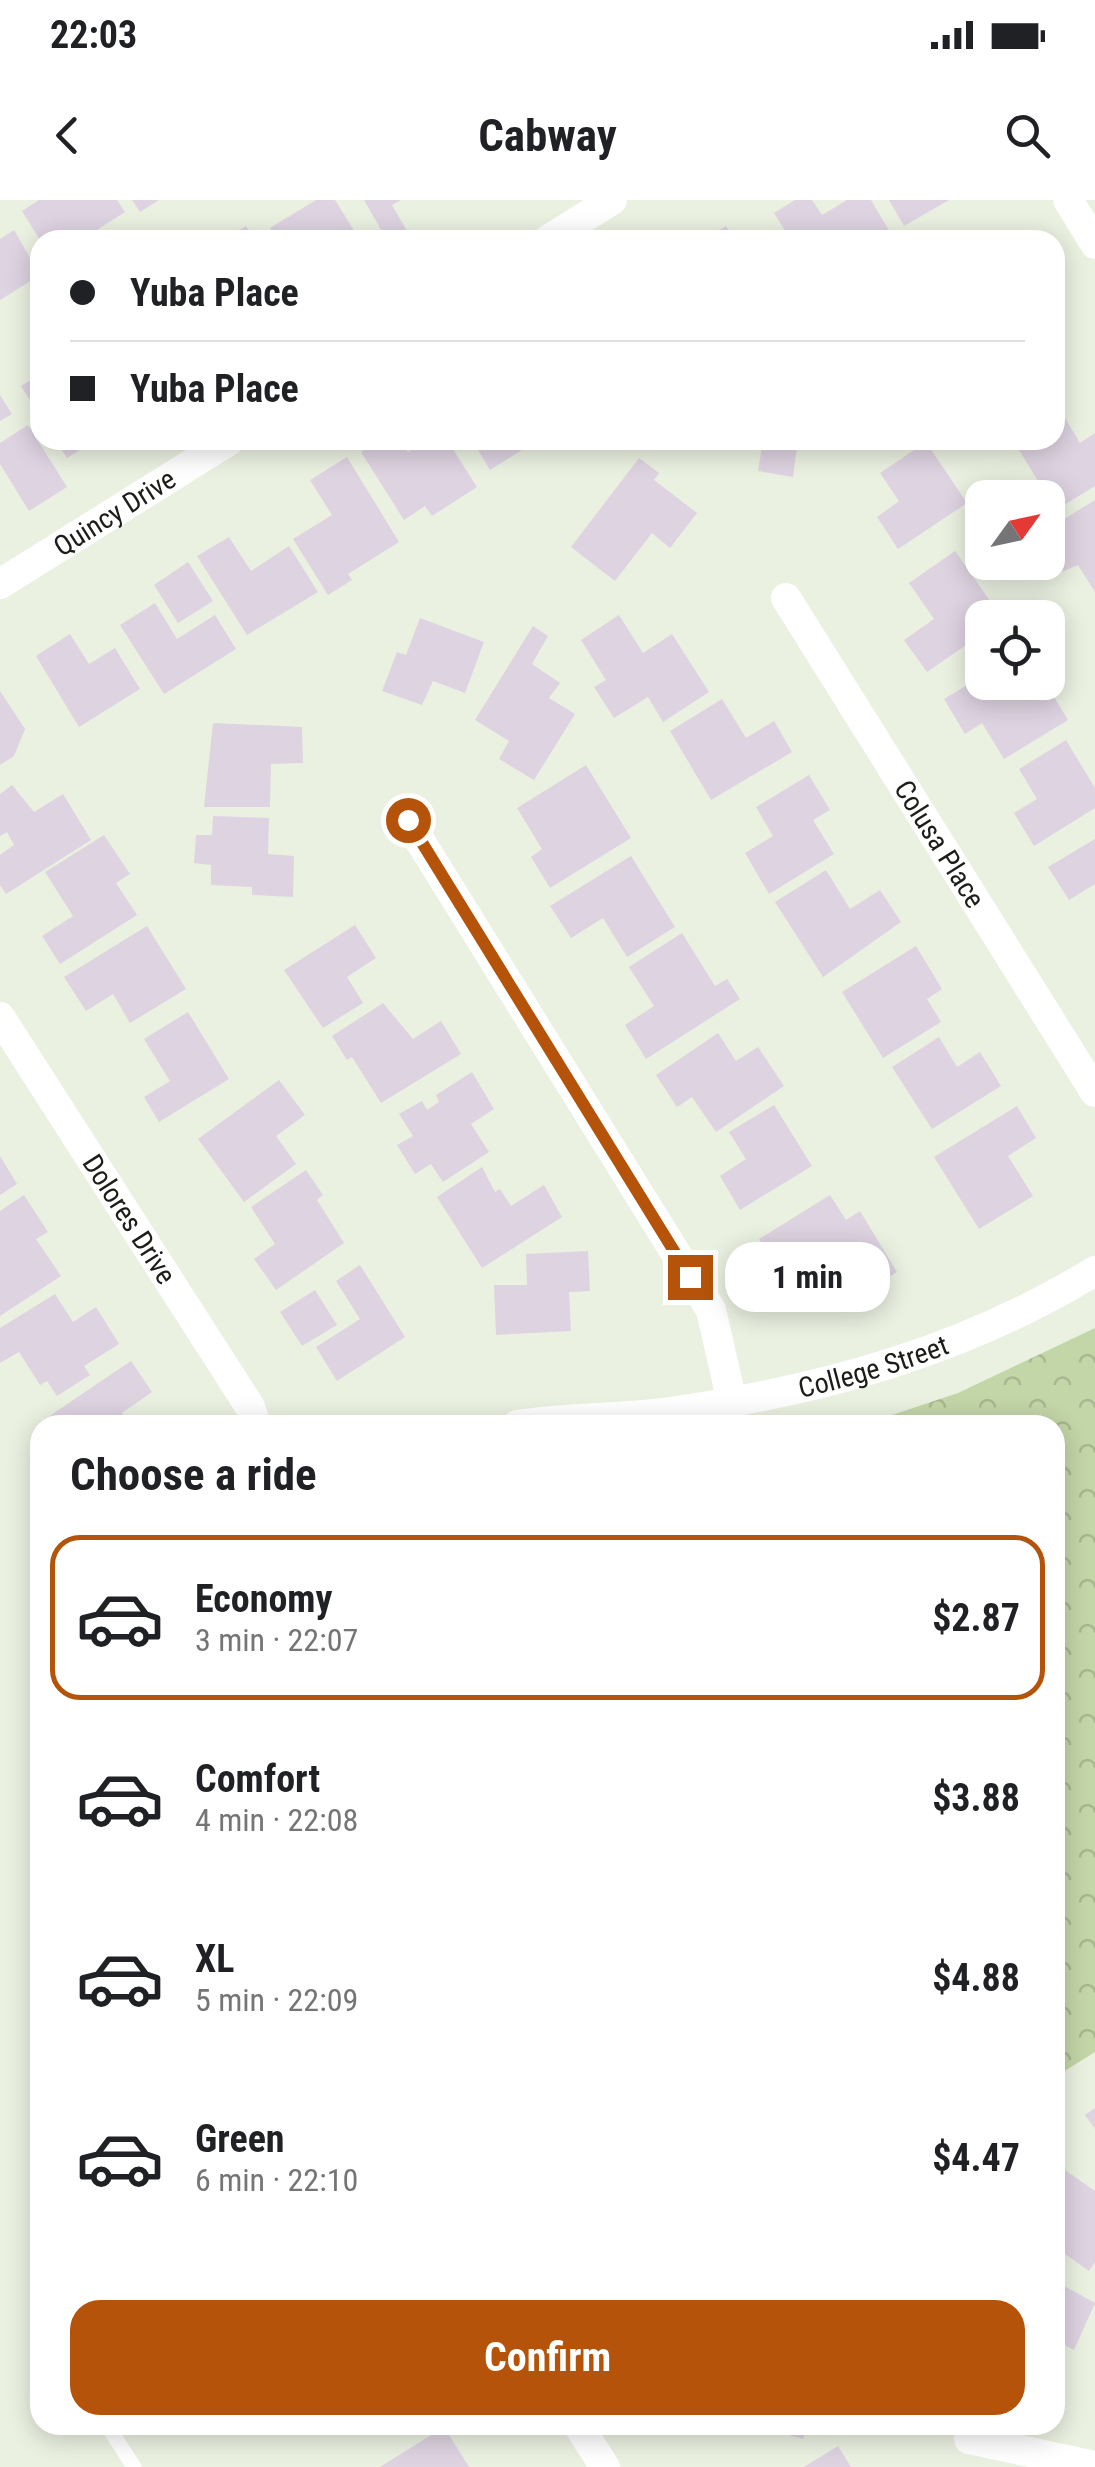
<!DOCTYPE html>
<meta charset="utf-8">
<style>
body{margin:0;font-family:"Roboto Condensed",sans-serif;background:#f6f6f6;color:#202124;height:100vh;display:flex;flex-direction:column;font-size:38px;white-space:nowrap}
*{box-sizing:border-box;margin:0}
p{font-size:32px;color:#757577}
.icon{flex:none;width:55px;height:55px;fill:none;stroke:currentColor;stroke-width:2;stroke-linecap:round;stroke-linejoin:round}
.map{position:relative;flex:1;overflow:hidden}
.panel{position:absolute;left:30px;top:1215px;width:1035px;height:1020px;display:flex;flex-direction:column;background:#fff;border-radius:30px;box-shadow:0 5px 25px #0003}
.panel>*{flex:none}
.top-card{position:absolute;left:30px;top:30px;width:1035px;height:220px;border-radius:30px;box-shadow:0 5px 25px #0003;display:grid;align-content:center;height:220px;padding:0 40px;background:#fff}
.needle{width:65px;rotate:57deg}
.fabs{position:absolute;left:965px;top:280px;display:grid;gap:20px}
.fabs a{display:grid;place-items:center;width:100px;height:100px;border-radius:20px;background:#fff;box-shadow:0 5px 25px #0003;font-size:50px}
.end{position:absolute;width:45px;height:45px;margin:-22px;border:12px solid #b45309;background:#fff;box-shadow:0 0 0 5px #fff}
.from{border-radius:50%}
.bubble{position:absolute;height:70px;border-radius:30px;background:#fff;box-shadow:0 5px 25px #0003;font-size:32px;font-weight:700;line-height:70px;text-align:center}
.top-card b{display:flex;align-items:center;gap:35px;height:95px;font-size:38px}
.top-card b+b{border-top:2px solid #e0e0e0}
.top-card i{width:25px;height:25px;background:#202124}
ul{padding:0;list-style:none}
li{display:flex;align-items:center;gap:30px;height:165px;margin:0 20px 15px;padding:0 20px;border:5px solid transparent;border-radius:30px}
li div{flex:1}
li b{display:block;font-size:38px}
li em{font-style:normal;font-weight:700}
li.selected{border-color:#b45309}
li>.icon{width:90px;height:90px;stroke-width:1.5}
h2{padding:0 40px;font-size:45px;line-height:120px}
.action{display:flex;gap:20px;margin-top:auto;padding:20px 40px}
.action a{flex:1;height:115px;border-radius:30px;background:#b45309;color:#fff;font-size:40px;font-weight:700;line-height:115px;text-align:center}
.status{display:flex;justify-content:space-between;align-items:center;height:70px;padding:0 50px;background:#fff;direction:ltr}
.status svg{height:28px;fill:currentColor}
header{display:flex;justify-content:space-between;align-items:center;height:130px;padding:0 40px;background:#fff;font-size:45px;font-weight:700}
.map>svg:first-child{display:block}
.park{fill:url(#park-crowns)}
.building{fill:#ded3e1}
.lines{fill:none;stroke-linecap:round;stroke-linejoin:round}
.service{stroke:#fff;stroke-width:15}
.minor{stroke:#fff;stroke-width:30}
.route{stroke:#b45309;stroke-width:12}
.labels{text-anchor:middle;stroke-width:9;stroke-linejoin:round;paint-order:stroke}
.street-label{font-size:28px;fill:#1b1d18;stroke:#ebf1e1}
</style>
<div class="status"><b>22:03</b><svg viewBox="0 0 49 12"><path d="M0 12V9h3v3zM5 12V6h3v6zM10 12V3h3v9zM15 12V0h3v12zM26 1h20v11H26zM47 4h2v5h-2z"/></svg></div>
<header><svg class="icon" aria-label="back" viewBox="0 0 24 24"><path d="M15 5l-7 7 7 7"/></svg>Cabway<svg class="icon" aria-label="search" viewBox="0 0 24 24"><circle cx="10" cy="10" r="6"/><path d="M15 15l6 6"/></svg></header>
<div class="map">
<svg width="1095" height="2267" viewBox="0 0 1095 2267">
<defs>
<pattern id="park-crowns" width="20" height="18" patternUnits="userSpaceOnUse" patternTransform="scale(2.5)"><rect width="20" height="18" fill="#c3d6a7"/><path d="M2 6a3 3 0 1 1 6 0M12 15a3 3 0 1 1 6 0" fill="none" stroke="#a7b78f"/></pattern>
</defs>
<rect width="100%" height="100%" fill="#ebf1e1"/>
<path class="park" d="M1095,1128v724l-40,25v-652h-193l96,-32z"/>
<g class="building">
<path d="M39,0h78l8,12 -44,28h-41l-18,-29z"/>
<path d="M132,0h27l-19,12z"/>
<path d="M316,0h19l25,40h-83l-7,-12z"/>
<path d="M364,0h37l-9,5 18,31 -23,4z"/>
<path d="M795,0h17l10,15 25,-15h24l20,34 -10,6h-90l-17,-27z"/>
<path d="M889,0h60l-45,26z"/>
<path d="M246,26l9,14h-32z"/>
<path d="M726,26l9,14h-32z"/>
<path d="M14,30l26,45 -40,25v-61z"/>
<path d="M40,174v42l-19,-30z"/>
<path d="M0,195l12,19 -12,7z"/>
<path d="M1064,216l16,27 15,-10v53l-39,24 -40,-65 9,-5h30v-19z"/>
<path d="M28,225l39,62 -38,24 -29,-47v-21z"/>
<path d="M56,240h40l-29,18z"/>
<path d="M380,240h20l8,12 5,-3 -6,-9h40l30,47 -45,29 -7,-10 -21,14 -43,-68z"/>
<path d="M472,240h66l-48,30z"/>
<path d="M763,240h35l-5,37 -35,-6z"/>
<path d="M926,242l41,61 -69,46 -21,-32 22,-16 -19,-28z"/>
<path d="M347,257l52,85 -51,32 4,6 -24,15 -35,-56 39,-24 -22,-35z"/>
<path d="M639,258l20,15 -5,7 43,33 -27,35 -18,-15 -37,48 -44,-34z"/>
<path d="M1095,300v92l-17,-27 -19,8 -11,-22v-22z"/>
<path d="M229,337l22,34 38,-25 29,46 -71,43 -50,-79z"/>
<path d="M955,351l47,67h-20v16l-55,38 -23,-32 30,-21 -25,-36z"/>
<path d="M188,362l25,39 -35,22 -24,-38z"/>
<path d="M155,403l22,36 38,-24 21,34 -72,45 -44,-69z"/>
<path d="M619,415l24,38 29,-19 37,58 -46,30 -15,-25 -34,21 -20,-31 12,-7 -25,-40z"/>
<path d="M420,418l64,24 -19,51 -32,-12 -11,24 -40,-14 15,-39 9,3z"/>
<path d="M533,426l15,10 -16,28 28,19 -11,15 26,16 -41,66 -35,-21 10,-18 -34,-21z"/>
<path d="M70,434l19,30 26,-16 25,41 -61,38 -43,-71z"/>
<path d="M982,476v6h29l6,10 16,-10h12l23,38 -64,39 -22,-36 -17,11 -21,-35z"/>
<path d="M0,491l25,38 -11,27 -14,9z"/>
<path d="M722,499l24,39 28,-17 18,31 -81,48 -41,-69z"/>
<path d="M213,523l89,4 1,36 -32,1 -1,43h-66z"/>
<path d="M1066,540l29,48v20l-61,38 -20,-33 23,-14 -18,-30z"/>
<path d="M586,565l45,73 -81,50 -19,-31 11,-8 -25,-41z"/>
<path d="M809,575l21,35 -17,10 21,34 -65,40 -24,-41 28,-17 -17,-29z"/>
<path d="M12,585l22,27 29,-18 28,46 -85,54 -6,-9v-30l14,-10 -7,-13 -7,4v-42z"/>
<path d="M213,616l56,2 -1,36 26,2 -1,41 -41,-2v-8l-41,-2v-20l-17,-2 2,-28h16z"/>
<path d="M104,635l26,39 -14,9 21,32 -77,49 -18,-28 31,-20 -28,-44z"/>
<path d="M1095,639v45l-26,16 -21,-33z"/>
<path d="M631,656l44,71 -48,30 -24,-39 -32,20 -21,-32z"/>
<path d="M826,670l24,39 30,-19 21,32 -78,55 -48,-75z"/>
<path d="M355,725l21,33 -29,19 16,26 -40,25 -39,-58z"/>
<path d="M147,726l39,63 -56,34 -17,-29 -27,17 -22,-34z"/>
<path d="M682,733l33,53 12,-7 13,20 -94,60 -21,-34 29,-19 -25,-39z"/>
<path d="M916,746l26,43 -15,10 14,23 -58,36 -41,-66z"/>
<path d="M383,803l30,36 28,-18 20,33 -80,49 -29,-46 -5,3 -15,-24z"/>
<path d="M188,812l41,67 -70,43 -15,-25 26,-16 -26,-42z"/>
<path d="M718,833l18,28 22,-14 26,39 -68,46 -24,-35 -15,10 -21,-32z"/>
<path d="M939,837l18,30 23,-15 21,34 -69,43 -40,-62z"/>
<path d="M472,872l22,37 -23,15 18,28 -46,30 -12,-18 -16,10 -18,-29 16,-9 -14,-22 23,-13 5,9 12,-8 -3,-7z"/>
<path d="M279,880l26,35 -29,21 20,28 -52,38 -46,-63z"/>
<path d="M774,905l38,61 -72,44 -20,-34 26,-17 -17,-27z"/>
<path d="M1017,906l19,32 -28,18 25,40 -54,33 -45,-72z"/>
<path d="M0,956l17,28 -17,11z"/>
<path d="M482,967l13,25 5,-3 11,17 33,-21 18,32 -80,51 -45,-71z"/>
<path d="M306,970l17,25 -6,5 27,43 -68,47 -22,-31 21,-15 -24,-37z"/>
<path d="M24,995l24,37 -12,7 25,37 -61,40v-105z"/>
<path d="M830,995l16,25 14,-9 37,61 -21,13 -13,-20 -38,24 -20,-31 -25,15 -21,-34z"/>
<path d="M588,1051l2,40 -21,1 2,39 -75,4 -2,-50h33l-1,-31z"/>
<path d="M360,1065l45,72 -68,44 -21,-34 44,-28 -24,-38z"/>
<path d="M315,1090l22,35 -35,21 -22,-34z"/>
<path d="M55,1094l18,28 23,-15 23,37 -35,22 6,9 -33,21 -10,-15 -7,4 -21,-33 -19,11v-35z"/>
<path d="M131,1161l21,31 -30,21 8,12h-72l-7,-10z"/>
<path d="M1095,1908v21l-10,-14z"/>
<path d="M1055,1963l40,28v71l-6,9 -34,-24z"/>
<path d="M1055,2081l40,22 -21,47 -19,-10z"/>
<path d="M753,2225h54l-4,14z"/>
<path d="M444,2227l25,40h-89z"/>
<path d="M838,2246l13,21h-47z"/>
</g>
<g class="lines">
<path class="service" d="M107,2225l27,42"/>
<g class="minor">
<path d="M1068,0l27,44"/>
<path d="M548,40l64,-40"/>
<path id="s1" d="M0,384l230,-144"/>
<path id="s2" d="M786,398l309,494"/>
<path d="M407,620l304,490 21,92"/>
<path id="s3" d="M0,817l250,390 6,18"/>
<path id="s4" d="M517,1225c53,-8 107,-6 160,-14 149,-22 289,-61 418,-140"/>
<path d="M578,2225l27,42"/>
<path d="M969,2239l126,27"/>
</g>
</g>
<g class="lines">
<path class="route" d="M408,620l282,457"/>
</g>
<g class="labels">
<g class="street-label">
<text dy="10" stroke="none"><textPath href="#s1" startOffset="135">Quincy Drive</textPath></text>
<text dy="10" stroke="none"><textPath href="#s2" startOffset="290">Colusa Place</textPath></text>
<text dy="10" stroke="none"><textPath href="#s3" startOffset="240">Dolores Drive</textPath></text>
<text dy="10" stroke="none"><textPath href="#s4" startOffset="362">College Street</textPath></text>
</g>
</g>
</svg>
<div class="fabs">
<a><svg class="needle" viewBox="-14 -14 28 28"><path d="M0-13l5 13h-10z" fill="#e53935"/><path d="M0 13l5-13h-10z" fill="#757577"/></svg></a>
<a><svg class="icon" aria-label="locate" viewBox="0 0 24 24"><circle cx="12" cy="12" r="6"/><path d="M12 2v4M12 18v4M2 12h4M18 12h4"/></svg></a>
</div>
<i class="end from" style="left:408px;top:620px"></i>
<i class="end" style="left:690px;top:1077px"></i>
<div class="bubble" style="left:725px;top:1042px;width:165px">1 min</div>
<div class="top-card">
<b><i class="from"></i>Yuba Place</b>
<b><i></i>Yuba Place</b>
</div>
<section class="panel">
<h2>Choose a ride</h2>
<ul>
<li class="selected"><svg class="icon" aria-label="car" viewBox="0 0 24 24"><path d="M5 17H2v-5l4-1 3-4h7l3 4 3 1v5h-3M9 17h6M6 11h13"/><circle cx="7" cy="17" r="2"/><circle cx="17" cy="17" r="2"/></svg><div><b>Economy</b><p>3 min · 22:07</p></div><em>$2.87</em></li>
<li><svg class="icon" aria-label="car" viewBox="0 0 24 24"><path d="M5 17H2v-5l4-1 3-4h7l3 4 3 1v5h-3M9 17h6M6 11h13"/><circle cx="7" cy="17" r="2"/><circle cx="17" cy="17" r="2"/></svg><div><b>Comfort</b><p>4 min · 22:08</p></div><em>$3.88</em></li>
<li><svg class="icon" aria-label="car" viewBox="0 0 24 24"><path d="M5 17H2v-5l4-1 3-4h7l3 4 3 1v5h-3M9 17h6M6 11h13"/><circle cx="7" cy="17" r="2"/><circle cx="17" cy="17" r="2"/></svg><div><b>XL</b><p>5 min · 22:09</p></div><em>$4.88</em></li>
<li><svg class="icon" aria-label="car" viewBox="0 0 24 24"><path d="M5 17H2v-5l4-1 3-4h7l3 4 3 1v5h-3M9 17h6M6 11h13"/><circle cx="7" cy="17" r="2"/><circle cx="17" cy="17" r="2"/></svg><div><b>Green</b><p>6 min · 22:10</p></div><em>$4.47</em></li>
</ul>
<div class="action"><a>Confirm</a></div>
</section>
</div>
